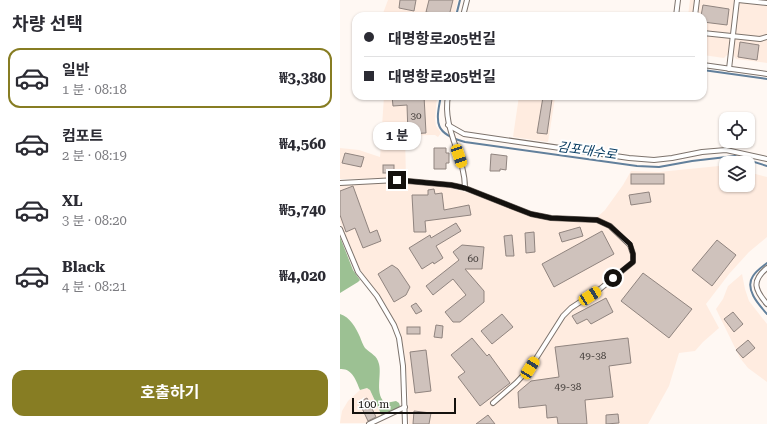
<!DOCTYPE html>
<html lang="ko">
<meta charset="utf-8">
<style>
body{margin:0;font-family:"Roboto Serif","Noto Sans KR",serif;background:#f7f7f7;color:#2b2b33;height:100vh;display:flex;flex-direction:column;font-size:15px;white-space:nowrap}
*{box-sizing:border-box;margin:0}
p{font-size:13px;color:#7c7c81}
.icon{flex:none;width:22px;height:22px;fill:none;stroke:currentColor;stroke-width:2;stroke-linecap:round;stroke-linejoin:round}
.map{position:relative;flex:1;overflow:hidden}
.sheet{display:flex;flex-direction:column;background:#fff;width:340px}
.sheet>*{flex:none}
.guide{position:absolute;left:12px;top:12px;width:355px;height:88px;border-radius:12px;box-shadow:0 1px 3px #0004;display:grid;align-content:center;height:88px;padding:0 12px;background:#fff}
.buttons{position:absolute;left:379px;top:112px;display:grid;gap:8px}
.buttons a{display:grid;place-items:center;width:36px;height:36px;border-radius:8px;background:#fff;box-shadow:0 1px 3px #0004;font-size:20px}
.scale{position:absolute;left:12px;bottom:10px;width:104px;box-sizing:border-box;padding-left:4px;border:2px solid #14110e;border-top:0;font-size:11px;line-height:14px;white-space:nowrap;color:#14110e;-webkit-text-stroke:3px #fff;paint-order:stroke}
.end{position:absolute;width:18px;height:18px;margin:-9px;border:5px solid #14110e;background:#fff;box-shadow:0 0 0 2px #fff}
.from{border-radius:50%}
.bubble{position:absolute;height:28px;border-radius:12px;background:#fff;box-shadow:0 1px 3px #0004;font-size:13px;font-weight:700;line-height:28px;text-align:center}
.car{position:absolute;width:12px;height:24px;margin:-12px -6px;border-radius:5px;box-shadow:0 0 3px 1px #0007;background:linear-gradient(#f5c518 24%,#345 0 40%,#f5c518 0 76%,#345 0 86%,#f5c518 0)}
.guide b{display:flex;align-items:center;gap:14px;height:38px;font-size:15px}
.guide b+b{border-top:1px solid #e1e1e2}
.guide i{width:10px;height:10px;background:#2b2b33}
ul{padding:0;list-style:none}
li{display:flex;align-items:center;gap:12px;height:60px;margin:0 8px 6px;padding:0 4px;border:2px solid transparent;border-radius:12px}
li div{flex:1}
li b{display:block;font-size:15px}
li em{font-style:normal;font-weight:700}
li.selected{border-color:#877d23}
li>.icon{width:36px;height:36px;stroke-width:1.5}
h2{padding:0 12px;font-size:18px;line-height:48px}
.cta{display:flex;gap:8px;margin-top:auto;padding:8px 12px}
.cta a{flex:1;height:46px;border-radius:12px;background:#877d23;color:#fff;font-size:16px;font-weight:700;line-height:46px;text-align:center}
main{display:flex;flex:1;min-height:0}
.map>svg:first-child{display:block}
.built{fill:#ffece0}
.forest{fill:#9cc193}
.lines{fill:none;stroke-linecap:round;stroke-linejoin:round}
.stream{stroke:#62809c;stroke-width:2}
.building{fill:#cfc2bc;stroke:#90847f}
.service-casing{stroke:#7d736c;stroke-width:6}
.service{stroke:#fff;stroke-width:4}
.route{stroke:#14110e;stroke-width:5}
.labels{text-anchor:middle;stroke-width:4;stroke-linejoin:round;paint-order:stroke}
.number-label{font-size:10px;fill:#433d3a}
.water-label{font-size:13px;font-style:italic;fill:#03385e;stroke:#fff}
</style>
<main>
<section class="sheet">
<h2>차량 선택</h2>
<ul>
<li class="selected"><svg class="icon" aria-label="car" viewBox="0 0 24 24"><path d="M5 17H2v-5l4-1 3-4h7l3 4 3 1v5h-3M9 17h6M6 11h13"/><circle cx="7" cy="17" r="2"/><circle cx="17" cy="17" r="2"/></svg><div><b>일반</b><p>1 분 · 08:18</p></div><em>₩3,380</em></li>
<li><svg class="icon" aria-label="car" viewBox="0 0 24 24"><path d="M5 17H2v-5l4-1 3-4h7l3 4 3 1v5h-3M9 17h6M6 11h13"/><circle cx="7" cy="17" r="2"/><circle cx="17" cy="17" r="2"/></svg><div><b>컴포트</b><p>2 분 · 08:19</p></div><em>₩4,560</em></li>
<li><svg class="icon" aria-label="car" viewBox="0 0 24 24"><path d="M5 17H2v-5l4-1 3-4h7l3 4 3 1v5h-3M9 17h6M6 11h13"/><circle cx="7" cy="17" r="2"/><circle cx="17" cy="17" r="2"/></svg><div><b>XL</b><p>3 분 · 08:20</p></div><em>₩5,740</em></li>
<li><svg class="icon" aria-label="car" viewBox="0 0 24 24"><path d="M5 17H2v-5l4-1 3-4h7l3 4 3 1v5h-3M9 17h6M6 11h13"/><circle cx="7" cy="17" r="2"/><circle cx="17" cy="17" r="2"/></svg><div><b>Black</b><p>4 분 · 08:21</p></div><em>₩4,020</em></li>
</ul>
<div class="cta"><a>호출하기</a></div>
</section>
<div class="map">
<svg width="427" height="424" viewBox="0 0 427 424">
<rect width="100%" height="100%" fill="#fff8f3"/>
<g class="built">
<path d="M48,0h70l-4,16h-72z"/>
<path d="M350,0h77v63l-31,-4 -2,-3 -7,-1 -3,3 -21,-3v-39h-15z"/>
<path d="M44,96h53l-2,23 1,7 5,7 -3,4 -3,-2h-5l-25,1 1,42 -66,1v-31l19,2 21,7z"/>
<path d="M179,96h26l10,2 -7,44 -35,-5z"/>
<path d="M379,166l7,1v18h22v-13l19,5v60l-18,15 -20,22 -23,30 13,24 -16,14 -8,9 -16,2 -10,33 -21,38h-239l-1,-29 -3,-39 -5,-24 -14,-27 -25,-34 -6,-12 -15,-38v-35l12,-2 46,-1 46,3 28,8 56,21 22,5 42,2 13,-12 18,-25 8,-14 28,1z"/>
<path d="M402,274l3,15 4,12 18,23v58l-19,-14 -8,-10 -24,-49 7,-10 5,-13z"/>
<path d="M27,388l3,2 12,26 -17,7h-25l2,-12 6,-10 12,-11z"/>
</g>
<g class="forest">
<path d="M0,237l13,33 7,10 -2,2 -18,11z"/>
<path d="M0,314c10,3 16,14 20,23 1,3 3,8 5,11 6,6 12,7 14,16 3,11 -5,32 7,39l10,-2 3,2 1,3 -2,2 -16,8 -12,-26 -3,-2 -7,2c-4,-10 -8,-22 -20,-21z"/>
</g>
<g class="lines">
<g class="stream">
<path d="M116,16l4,-16"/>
<path d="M363,70l64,9"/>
<path d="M101,96c-6,28 -6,38 24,46l172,24 22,1 33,-6 43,-5 32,10"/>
<path d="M427,263c-5,4 -11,8 -14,13 -9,13 6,29 14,38"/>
</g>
</g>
<g class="building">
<path d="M60,0h16l-2,11 -15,-3z"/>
<path d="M89,0h24l-4,16 -23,-4z"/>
<path d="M363,5l26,4 -2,16 -24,-3v-6h-2z"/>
<path d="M400,42l19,3 -2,15 -19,-3z"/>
<path d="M52,96h32l2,37 -18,1 -1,-29 -14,1z"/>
<path d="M203,97l9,2 -5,35 -10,-1z"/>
<rect x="51" y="131" width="13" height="18"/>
<path d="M94,148h12v5h3v10h-3v6h-12z"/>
<path d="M5,153l19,4 -3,10 -19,-4z"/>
<path d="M151,154l16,2 -1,14 -6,-1v2h-10z"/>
<rect x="43" y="165" width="11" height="8"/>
<rect x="291" y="174" width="33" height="10"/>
<path d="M13,186l17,47 7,-3 4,11 -18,7 -8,-20 -9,4 -6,-17v-24z"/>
<path d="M94,189l1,5 7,-1 2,17 25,-5 2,10 -46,6 1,11h-12l-2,-37h16v-5z"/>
<path d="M309,192l2,10 -20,3 -2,-10z"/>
<path d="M116,223l5,8 -25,15 7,12 -9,6 -1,-2 -11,7 -13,-21 21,-13 1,3z"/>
<path d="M240,227l3,9 -21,6 -3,-9z"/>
<path d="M262,231l12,23 -60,33 -12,-23z"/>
<path d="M194,232l1,20 -9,1 -1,-20z"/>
<path d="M172,235l2,21h-8l-2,-20z"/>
<path d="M377,240l19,15 -24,31 -20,-16z"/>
<path d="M122,245l22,2 -2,22h-17l19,22v11l-24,20h-7l-8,-10 21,-17 -13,-16 -20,16 -7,-9 33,-26 -6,-8z"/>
<path d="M52,265l6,4 12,18 -4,8 -12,7 -16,-28z"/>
<path d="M303,273l49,36 -23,29 -48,-37z"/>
<path d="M266,298l7,14 -22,12 -4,-5 -10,5 -5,-8z"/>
<path d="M76,303l6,8 -6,3 -5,-8z"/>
<path d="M393,312l10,12 -9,8 -10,-13z"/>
<path d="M162,314l11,13 -21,17 -11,-13z"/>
<path d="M96,325l7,1 -1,12 -8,-1z"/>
<rect x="67" y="327" width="13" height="7"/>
<path d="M132,338l15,18 2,-2 21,29 -30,23 -22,-29 7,-5 -14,-17z"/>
<path d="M288,338l3,25 -22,3 4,31 -28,3 2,24h-29l-1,-7 -10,1 -1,-13 -27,3 -1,-16 13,-11 28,-4 -4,-30z"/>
<path d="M408,340l7,8 -12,10 -7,-8z"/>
<path d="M86,350l5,41 -16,2 -5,-41z"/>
<path d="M27,398l9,19 -8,4 -9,-19z"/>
<path d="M74,411l17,2 -2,11h-16z"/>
<path d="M278,414l1,9 -13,1v-9z"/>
<path d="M148,415l7,9h-19z"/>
</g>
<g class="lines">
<g class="service-casing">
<g id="service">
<path d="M398,0l29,3"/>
<path d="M123,16l4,-16"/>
<path d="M336,16l2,-16"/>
<path d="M355,16l2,-16"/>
<path d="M363,33l57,6 7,-2"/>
<path d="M363,65l64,9"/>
<path d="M389,69l8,-69"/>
<path d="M108,96c-6,33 17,60 17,92"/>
<path d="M108,125l16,9 165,24 25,2 18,-2 30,-6 24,-2 41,9"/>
<path d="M0,183l57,-3 54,5 14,3 66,26 20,4 46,2 13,6 20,19 3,9v8l-33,27 -29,19 -8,8 -33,52 -14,15 -23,20"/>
<path d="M0,229l18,43 19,24 17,29 5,13 4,28 2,58"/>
<path d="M427,268c-16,13 -12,22 0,36"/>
<path d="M29,424l36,-17"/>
</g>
</g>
<use href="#service" class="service"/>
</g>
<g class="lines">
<path class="route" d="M57,180l54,5 14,3 66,26 20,4 46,2 13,6 20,18 3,10v8l-20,16"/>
</g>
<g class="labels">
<g class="number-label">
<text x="76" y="119">30</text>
<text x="133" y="262">60</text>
<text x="253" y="359">49-38</text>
<text x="228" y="390">49-38</text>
</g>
<g class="water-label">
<text transform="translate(247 150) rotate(8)" y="5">김포대수로</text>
</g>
</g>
</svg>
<div class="buttons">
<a><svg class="icon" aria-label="locate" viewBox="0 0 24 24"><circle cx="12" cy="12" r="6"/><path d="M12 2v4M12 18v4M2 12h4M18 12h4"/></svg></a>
<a><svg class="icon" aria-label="layers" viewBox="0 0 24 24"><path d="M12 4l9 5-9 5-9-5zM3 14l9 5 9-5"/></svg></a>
</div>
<div class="scale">100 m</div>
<i class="end from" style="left:273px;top:278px"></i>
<i class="end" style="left:57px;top:180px"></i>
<div class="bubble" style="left:33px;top:122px;width:48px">1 분</div>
<i class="car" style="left:119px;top:156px;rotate:161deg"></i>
<i class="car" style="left:250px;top:296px;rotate:57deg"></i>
<i class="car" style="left:190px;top:368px;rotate:32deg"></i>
<div class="guide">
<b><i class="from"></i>대명항로205번길</b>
<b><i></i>대명항로205번길</b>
</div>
</div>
</main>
